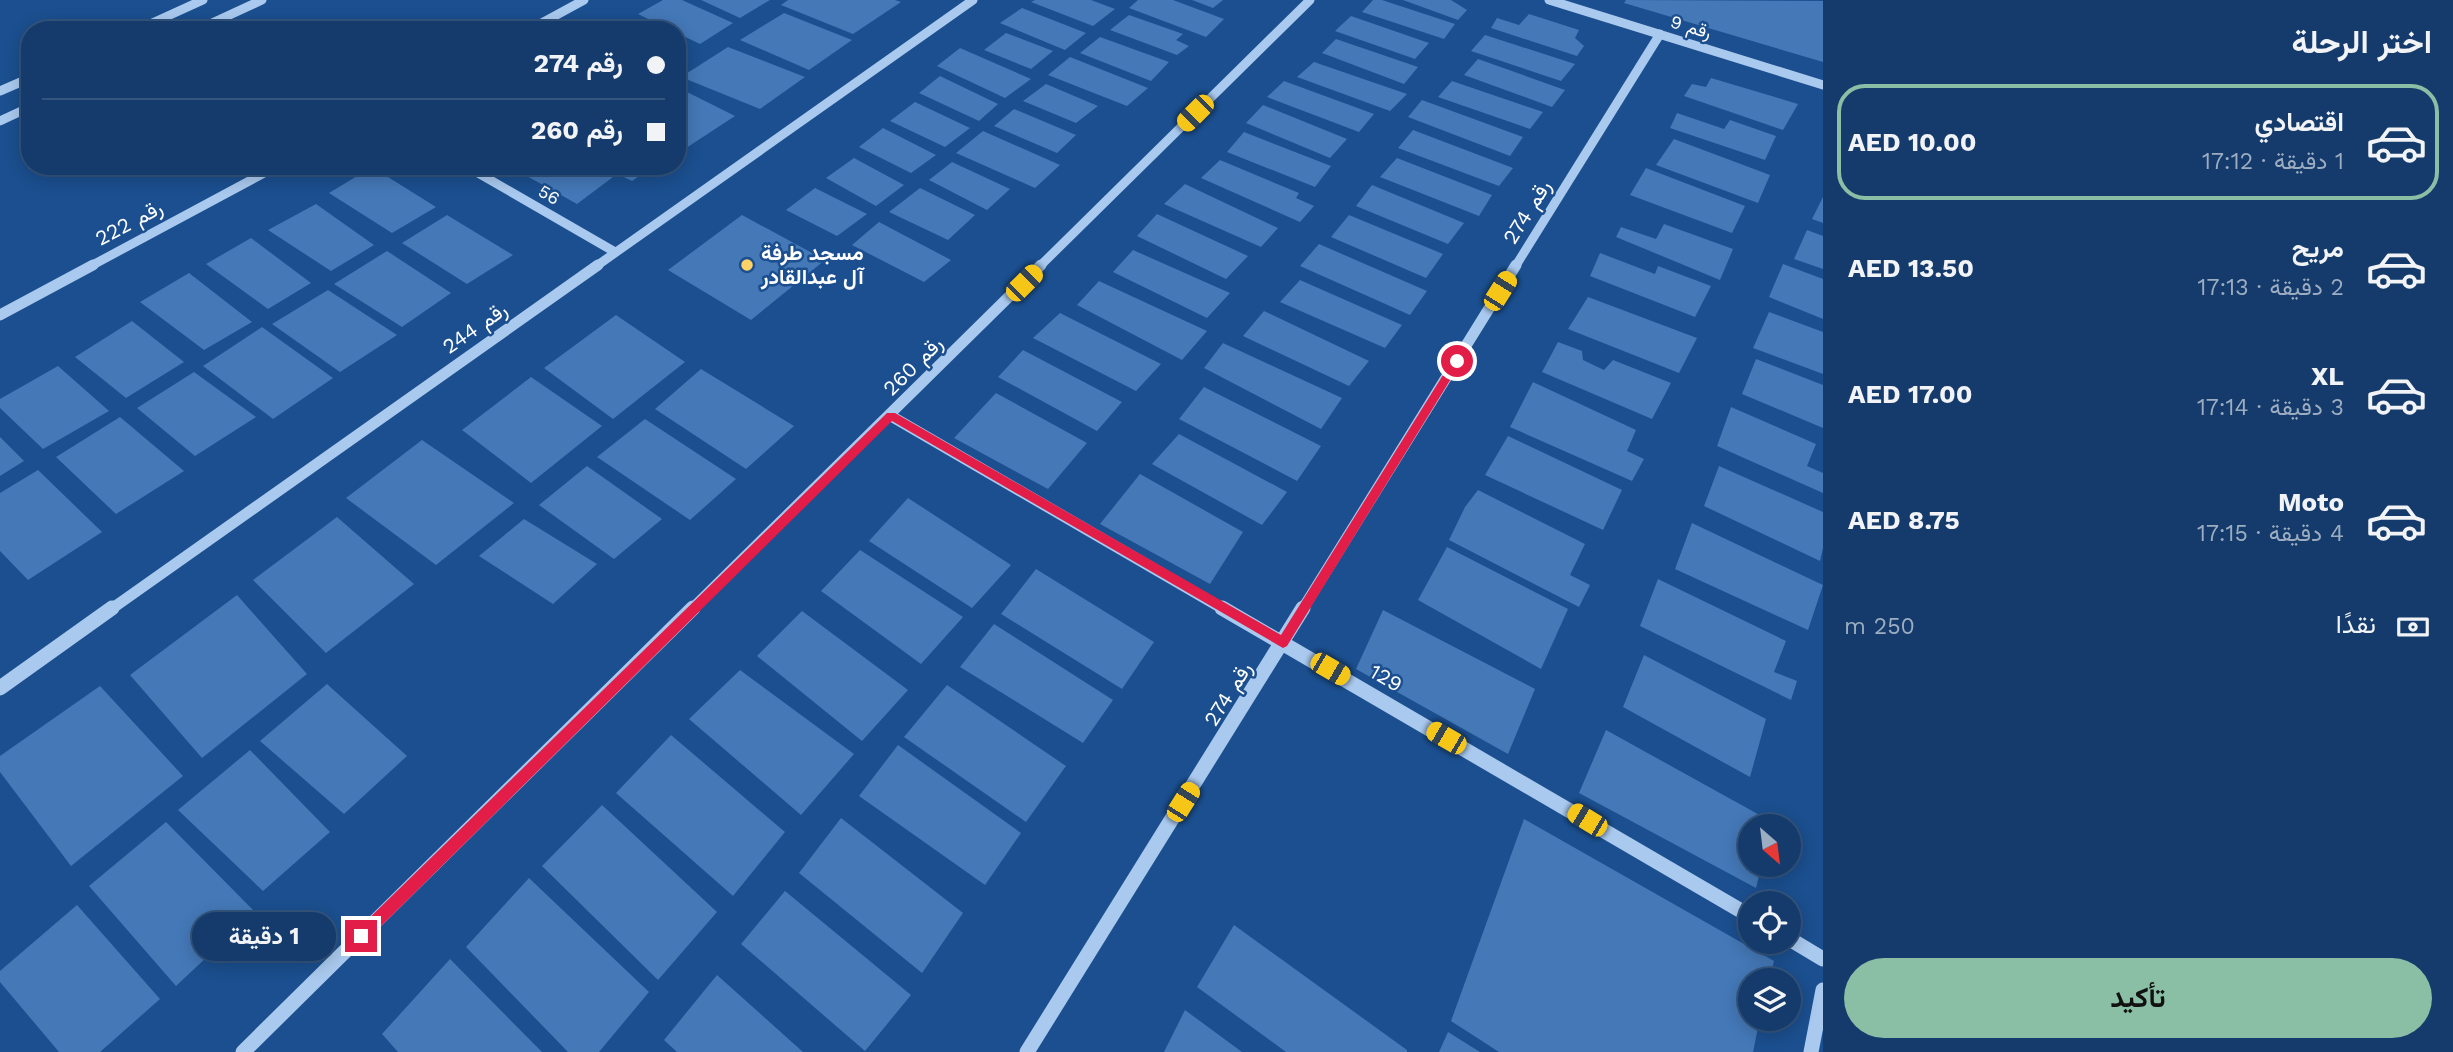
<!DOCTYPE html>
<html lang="ar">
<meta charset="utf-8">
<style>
body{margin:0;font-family:"Work Sans",Vazirmatn,sans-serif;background:#1d4271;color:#f1f3f6;direction:rtl;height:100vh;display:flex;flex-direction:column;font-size:26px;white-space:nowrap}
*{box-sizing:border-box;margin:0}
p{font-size:23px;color:#9dadc1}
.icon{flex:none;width:38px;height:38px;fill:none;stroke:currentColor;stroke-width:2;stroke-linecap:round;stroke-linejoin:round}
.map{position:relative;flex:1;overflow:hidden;direction:ltr}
.details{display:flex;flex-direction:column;background:#143b6b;width:630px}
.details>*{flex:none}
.banner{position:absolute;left:21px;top:21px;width:665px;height:154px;border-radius:28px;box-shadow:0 4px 18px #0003,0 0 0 2px #33557e;direction:rtl;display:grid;align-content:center;height:154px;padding:0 21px;background:#143b6b}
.needle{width:46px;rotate:152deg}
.controls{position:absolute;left:1738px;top:814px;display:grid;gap:14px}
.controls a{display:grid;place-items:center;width:63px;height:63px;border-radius:50%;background:#143b6b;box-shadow:0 4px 18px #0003,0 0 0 2px #33557e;font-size:35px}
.end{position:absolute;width:32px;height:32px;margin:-16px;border:9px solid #e11d48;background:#fff;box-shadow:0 0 0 4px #fff}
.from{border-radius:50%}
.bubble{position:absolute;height:49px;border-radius:24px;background:#143b6b;box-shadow:0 4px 18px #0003,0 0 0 2px #33557e;font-size:23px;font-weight:700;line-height:49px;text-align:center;direction:rtl}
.car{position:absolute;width:21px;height:42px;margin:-21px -10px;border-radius:9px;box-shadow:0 0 5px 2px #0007;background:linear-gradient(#f5c518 24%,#345 0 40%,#f5c518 0 76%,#345 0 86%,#f5c518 0)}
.banner b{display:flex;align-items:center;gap:24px;height:66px;font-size:26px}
.banner b+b{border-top:2px solid #33557e}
.banner i{width:18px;height:18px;background:#f1f3f6}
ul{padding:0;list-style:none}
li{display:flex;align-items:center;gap:21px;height:116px;margin:0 14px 10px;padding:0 7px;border:4px solid transparent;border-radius:28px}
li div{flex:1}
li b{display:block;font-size:26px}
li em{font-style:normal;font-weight:700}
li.current{border-color:#8abfa5}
li>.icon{width:63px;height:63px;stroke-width:1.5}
h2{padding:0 21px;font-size:32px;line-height:84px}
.pay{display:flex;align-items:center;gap:18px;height:77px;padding:0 21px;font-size:26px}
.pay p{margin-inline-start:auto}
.button{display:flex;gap:14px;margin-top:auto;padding:14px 21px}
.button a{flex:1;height:80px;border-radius:42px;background:#8abfa5;color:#111;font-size:28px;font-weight:700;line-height:80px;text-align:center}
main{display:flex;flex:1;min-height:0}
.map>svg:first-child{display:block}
.building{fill:#4478b7}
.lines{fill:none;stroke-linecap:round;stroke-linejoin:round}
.minor-far2{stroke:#a9c9ee;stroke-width:9}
.minor-far1{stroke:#a9c9ee;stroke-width:11}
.minor{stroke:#a9c9ee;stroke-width:15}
.route{fill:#e11d48}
.poi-dot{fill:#ffd166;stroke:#1b4f8f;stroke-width:2.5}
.labels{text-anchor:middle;stroke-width:5;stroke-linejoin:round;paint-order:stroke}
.far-street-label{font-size:18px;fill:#fff;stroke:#1b4f8f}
.street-label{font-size:21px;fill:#fff;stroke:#1b4f8f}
.poi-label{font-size:21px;font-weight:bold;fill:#fff;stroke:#1b4f8f;text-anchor:start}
</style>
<main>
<section class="details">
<h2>اختر الرحلة</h2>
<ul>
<li class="current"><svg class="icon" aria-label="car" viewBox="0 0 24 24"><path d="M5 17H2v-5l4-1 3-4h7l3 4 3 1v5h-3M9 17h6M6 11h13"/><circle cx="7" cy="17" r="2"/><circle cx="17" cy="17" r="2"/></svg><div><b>اقتصادي</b><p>1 دقيقة · 17:12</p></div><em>AED 10.00</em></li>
<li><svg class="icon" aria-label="car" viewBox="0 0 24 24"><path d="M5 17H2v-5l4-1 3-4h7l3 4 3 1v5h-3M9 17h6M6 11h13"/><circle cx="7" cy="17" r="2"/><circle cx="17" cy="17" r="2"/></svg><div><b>مريح</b><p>2 دقيقة · 17:13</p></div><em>AED 13.50</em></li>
<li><svg class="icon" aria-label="car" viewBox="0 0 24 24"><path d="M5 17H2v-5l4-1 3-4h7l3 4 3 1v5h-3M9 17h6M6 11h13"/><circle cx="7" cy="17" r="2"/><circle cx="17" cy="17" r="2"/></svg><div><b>XL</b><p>3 دقيقة · 17:14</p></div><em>AED 17.00</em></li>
<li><svg class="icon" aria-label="car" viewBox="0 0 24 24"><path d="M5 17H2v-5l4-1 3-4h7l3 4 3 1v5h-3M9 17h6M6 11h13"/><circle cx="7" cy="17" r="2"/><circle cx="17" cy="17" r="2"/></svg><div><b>Moto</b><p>4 دقيقة · 17:15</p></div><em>AED 8.75</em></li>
</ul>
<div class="pay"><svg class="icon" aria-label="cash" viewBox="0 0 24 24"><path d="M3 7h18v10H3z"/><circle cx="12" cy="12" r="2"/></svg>نقدًا<p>250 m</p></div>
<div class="button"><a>تأكيد</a></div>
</section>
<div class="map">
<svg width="1823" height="1052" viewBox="0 0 1823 1052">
<rect width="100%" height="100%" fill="#1b4f8f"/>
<g class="building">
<path d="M663,0h19l51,23 -33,21 -23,-11v-3h-6l-33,-16z"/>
<path d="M701,0h69l-30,18z"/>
<path d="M788,0h107l6,2 -48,32 -72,-29z"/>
<path d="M1035,0h56l24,9 -22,17 -62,-24z"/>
<path d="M1138,0h35l51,19 -18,18 -77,-29z"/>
<path d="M1192,0h31l-10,8z"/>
<path d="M1373,0h9l73,24 -11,15 -82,-27z"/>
<path d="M1403,0h48l16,10 -9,10z"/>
<path d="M1626,0l197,1v61l-199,-59z"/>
<path d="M1022,8l64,25 -21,17 -65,-27z"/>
<path d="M784,13l68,27 -43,30 -69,-30z"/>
<path d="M1529,14l50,16 -4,8 9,8 -7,10 -86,-28 6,-10 22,7z"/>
<path d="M1129,15l54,19 -7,6 13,6 -12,9 -67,-25z"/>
<path d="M1351,16l78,27 -14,16 -80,-28z"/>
<path d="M626,20l21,10h-38z"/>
<path d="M1006,33l47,18 -22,18 -47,-19z"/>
<path d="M1485,35l90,29 -14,17 -90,-30z"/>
<path d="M1100,37l69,25 -18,19 -71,-28z"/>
<path d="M1336,39l82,28 -14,17 -82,-31z"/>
<path d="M728,47l77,30 -45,32 -79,-32z"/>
<path d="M960,48l71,31 -26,19 -68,-32z"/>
<path d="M1070,57l78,31 -21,18 -79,-31z"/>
<path d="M1478,59l87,31 -13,17 -88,-32z"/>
<path d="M1314,62l93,32 -17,17 -93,-34z"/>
<path d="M940,76l58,28 -19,17 -60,-28z"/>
<path d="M1711,78l87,26 -15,26 -99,-34 8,-12 14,3z"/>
<path d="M1284,81l90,33 -15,18 -92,-35z"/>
<path d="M1452,81l91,31 -13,17 -92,-32z"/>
<path d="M1046,84l52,22 -22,17 -53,-22z"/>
<path d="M677,87l58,29 -55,36 -3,-2z"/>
<path d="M1422,100l101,37 -13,19 -102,-39z"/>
<path d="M915,102l55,26 -25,19 -55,-26z"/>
<path d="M1263,105l84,34 -17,19 -84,-35z"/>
<path d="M1014,109l62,26 -19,18 -63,-27z"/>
<path d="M1677,113l47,16 6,-9 46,16 -11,24 -95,-32z"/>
<path d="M883,128l53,27 -25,18 -52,-26z"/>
<path d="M1413,130l100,38 -14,18 -101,-38z"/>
<path d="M983,131l77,34 -25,23 -79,-35z"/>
<path d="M1244,132l87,34 -16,21 -88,-35z"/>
<path d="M1674,139l96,36 -12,28 -102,-38z"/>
<path d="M854,158l50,27 -28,21 -50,-28z"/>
<path d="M1397,158l95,37 -13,21 -99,-39z"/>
<path d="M1220,160l79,33 -3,5 18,8 -14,16 -99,-44z"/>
<path d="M952,162l58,27 -23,21 -58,-30z"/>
<path d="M538,166h54l21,11 -36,27 -52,-29z"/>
<path d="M601,166h53l-22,15z"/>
<path d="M372,167l64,40 -44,26 -63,-40z"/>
<path d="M1646,168l99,38 -13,27 -102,-38z"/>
<path d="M1185,184l93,44 -17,19 -97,-43z"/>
<path d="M1372,185l92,38 -16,21 -92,-38z"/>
<path d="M815,188l52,26 -30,22 -51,-26z"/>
<path d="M920,188l55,27 -27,25 -59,-28z"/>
<path d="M1823,197v26l-11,-4z"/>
<path d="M316,204l58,41 -43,26 -63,-41z"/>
<path d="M1157,214l91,42 -22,23 -89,-43z"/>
<path d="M447,215l66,40 -46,29 -65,-41z"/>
<path d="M742,215l83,45 -74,60 -83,-50z"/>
<path d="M1349,215l94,39 -17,24 -95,-41z"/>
<path d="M879,222l72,38 -27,22 -72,-37z"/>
<path d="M1664,224l69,25 -13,31 -104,-43 5,-10 35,12z"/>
<path d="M1807,230l16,6v33l-29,-10z"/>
<path d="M251,238l60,45 -43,26 -62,-45z"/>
<path d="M1319,244l108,47 -17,24 -110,-49z"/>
<path d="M1133,250l97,43 -23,25 -94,-46z"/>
<path d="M387,251l64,42 -49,34 -68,-43z"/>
<path d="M1600,253l55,21 3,-8 53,20 -16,31 -105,-41z"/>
<path d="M1783,264l40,15v40l-54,-22z"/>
<path d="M189,273l63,49 -48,28 -64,-48z"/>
<path d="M1300,280l102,45 -17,23 -105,-46z"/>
<path d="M1099,281l108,50 -25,29 -105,-55z"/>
<path d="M328,290l69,45 -57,37 -68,-48z"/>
<path d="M1588,297l109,41 -18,35 -111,-44z"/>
<path d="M1264,311l105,50 -20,25 -106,-50z"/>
<path d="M1769,312l54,20v42l-70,-26z"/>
<path d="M1060,313l101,51 -25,27 -103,-53z"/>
<path d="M616,315l69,47 -72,57 -69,-51z"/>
<path d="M132,321l52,41 -58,36 -51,-41z"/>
<path d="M262,327l71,51 -60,41 -70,-53z"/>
<path d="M1558,342l24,9 1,9 21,10 9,-10 58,23 -19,36 -110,-47z"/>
<path d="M1223,343l119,55 -21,31 -117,-61z"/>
<path d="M1023,350l99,52 -25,29 -99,-54z"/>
<path d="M1756,359l67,26v43l-81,-34z"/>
<path d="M58,366l51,45 -66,38 -43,-41v-9z"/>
<path d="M701,369l93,57 -48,43 -91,-60z"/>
<path d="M194,372l62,45 -61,39 -58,-48z"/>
<path d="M531,377l71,49 -71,57 -69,-53z"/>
<path d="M1533,382l103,48 -9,21 17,8 -12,22 -122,-54z"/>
<path d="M1204,387l117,59 -24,35 -118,-62z"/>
<path d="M996,393l91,50 -39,46 -94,-51z"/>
<path d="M1731,407l85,37 -9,22 16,7v20l-106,-47z"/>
<path d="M120,417l64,54 -68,43 -60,-57z"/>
<path d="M645,419l91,60 -46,41 -93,-63z"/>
<path d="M1179,434l108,58 -25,33 -110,-61z"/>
<path d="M1508,436l114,54 -19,40 -118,-55z"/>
<path d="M0,437l24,24 -24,15z"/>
<path d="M422,440l92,63 -78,62 -90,-67z"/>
<path d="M587,466l75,53 -48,40 -75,-54z"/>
<path d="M1719,466l104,46v36l-3,13 -116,-55z"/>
<path d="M38,470l64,62 -74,48 -28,-29v-58z"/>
<path d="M1140,474l103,58 -33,52 -110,-60z"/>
<path d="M1478,490l107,54 -15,31 20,10 -11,22 -130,-67 16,-33z"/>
<path d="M908,498l103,67 -39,43 -103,-67z"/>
<path d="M337,517l77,67 -88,69 -73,-73z"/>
<path d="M524,519l73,45 -44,40 -74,-48z"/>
<path d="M1692,523l131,62 -15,45 -133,-61z"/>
<path d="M1447,547l121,62 -27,60 -123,-69z"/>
<path d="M860,550l103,67 -42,47 -100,-73z"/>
<path d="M1036,569l118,73 -32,47 -121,-75z"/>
<path d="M1658,579l128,62 -12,31 23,9 -6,19 -151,-74z"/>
<path d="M237,595l70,79 -105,84 -72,-83z"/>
<path d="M1383,610l152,79 -27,65 -152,-85z"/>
<path d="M802,611l106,79 -46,51 -105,-85z"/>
<path d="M994,624l119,76 -30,43 -123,-76z"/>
<path d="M1644,655l122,64 -16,58 -127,-70z"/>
<path d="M740,670l114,84 -53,61 -112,-96z"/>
<path d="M327,684l80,72 -63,58 -84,-73z"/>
<path d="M947,685l119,81 -40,56 -122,-85z"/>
<path d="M100,686l83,90 -112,90 -71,-94v-16z"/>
<path d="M1606,730l168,93 -1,3h-23v38h12l-6,24 -177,-95z"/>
<path d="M671,735l114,97 -52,64 -117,-103z"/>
<path d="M898,745l123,88 -36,52 -126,-89z"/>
<path d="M250,750l80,82 -67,59 -85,-81z"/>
<path d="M602,805l115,107 -59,68 -116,-114z"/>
<path d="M841,818l122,95 -41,60 -123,-100z"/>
<path d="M1524,819l250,142 -5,19h-19v38h10l-7,34h-254l-48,-31z"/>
<path d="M166,822l89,90 -79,74 -87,-100z"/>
<path d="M529,878l120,114 -50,60h-31l-102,-105z"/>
<path d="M785,891l126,104 -46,56 -124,-107z"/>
<path d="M77,905l83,94 -60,53h-41l-59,-70v-11z"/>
<path d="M1234,925l173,125v2h-121l-89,-65z"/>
<path d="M450,959l92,93h-144l-16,-18z"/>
<path d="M717,975l86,77h-126l-13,-12z"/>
<path d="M1185,1010l57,42h-78z"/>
<path d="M1448,1032l32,20h-41z"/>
</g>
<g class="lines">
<g class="minor-far2">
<path d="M1549,0l274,85"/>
<path d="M137,30l66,-30"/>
<path d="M197,30l65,-30"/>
<path d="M529,30l55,-30"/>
<path d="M0,91l30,-13"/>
<path d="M0,121l30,-14"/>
<path d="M466,166l149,86"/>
<path d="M89,267l188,-101"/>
<path d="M595,267l378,-267"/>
<path d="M1039,267l271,-267"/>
<path d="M1515,267l145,-233"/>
</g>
<g class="minor-far1">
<path d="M0,315l93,-50"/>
<path d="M891,416l334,194"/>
<path d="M110,610l488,-345"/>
<path d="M691,610l350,-345"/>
<path d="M1302,610l214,-345"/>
</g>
<g class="minor">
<path d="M1222,608l528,308"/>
<path d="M0,688l112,-80"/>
<path d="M1788,938l35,21"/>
<path d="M243,1052l450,-444"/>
<path d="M1027,1052l276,-444"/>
<path d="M1811,1052l12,-62"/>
</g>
</g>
<path class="route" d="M1457,358l5,3 -2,3 -173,282 -4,2 -391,-227 -526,520 -5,3 -5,-3 -3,-5 3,-5 531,-518h8l386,222 172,-276z"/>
<circle class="poi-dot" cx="747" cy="265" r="7"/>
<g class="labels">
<g class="far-street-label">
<text transform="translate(1691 27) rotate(17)" y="6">رقم 9</text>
<text transform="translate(549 195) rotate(30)" y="6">56</text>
</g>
<g class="street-label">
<text transform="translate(1527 212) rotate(-58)" y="7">رقم 274</text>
<text transform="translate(129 223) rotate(-28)" y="7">رقم 222</text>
<text transform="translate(475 328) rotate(-35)" y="7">رقم 244</text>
<text transform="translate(913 366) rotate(-45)" y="7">رقم 260</text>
<text transform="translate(1386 678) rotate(30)" y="7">129</text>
<text transform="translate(1228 694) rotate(-58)" y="7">رقم 274</text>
</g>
<g class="poi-label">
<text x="761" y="260">مسجد طرفة<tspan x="761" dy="24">آل عبدالقادر</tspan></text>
</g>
</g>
</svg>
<div class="controls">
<a><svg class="needle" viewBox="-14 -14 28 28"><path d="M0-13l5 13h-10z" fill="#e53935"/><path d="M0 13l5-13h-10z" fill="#9dadc1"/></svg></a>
<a><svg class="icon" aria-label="locate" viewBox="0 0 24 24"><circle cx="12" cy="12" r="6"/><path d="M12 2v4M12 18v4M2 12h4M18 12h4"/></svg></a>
<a><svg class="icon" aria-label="layers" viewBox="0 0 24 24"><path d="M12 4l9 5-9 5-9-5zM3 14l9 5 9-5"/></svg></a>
</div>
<i class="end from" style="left:1457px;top:361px"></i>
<i class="end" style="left:361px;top:936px"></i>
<div class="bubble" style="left:192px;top:912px;width:144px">1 دقيقة</div>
<i class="car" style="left:1195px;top:113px;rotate:225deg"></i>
<i class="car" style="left:1024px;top:283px;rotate:45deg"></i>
<i class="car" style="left:1500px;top:291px;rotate:32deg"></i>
<i class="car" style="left:1330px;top:669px;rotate:120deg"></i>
<i class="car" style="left:1446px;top:738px;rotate:300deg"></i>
<i class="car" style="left:1183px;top:802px;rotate:32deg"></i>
<i class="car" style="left:1587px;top:820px;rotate:301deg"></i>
<div class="banner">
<b><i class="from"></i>رقم 274</b>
<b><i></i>رقم 260</b>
</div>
</div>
</main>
